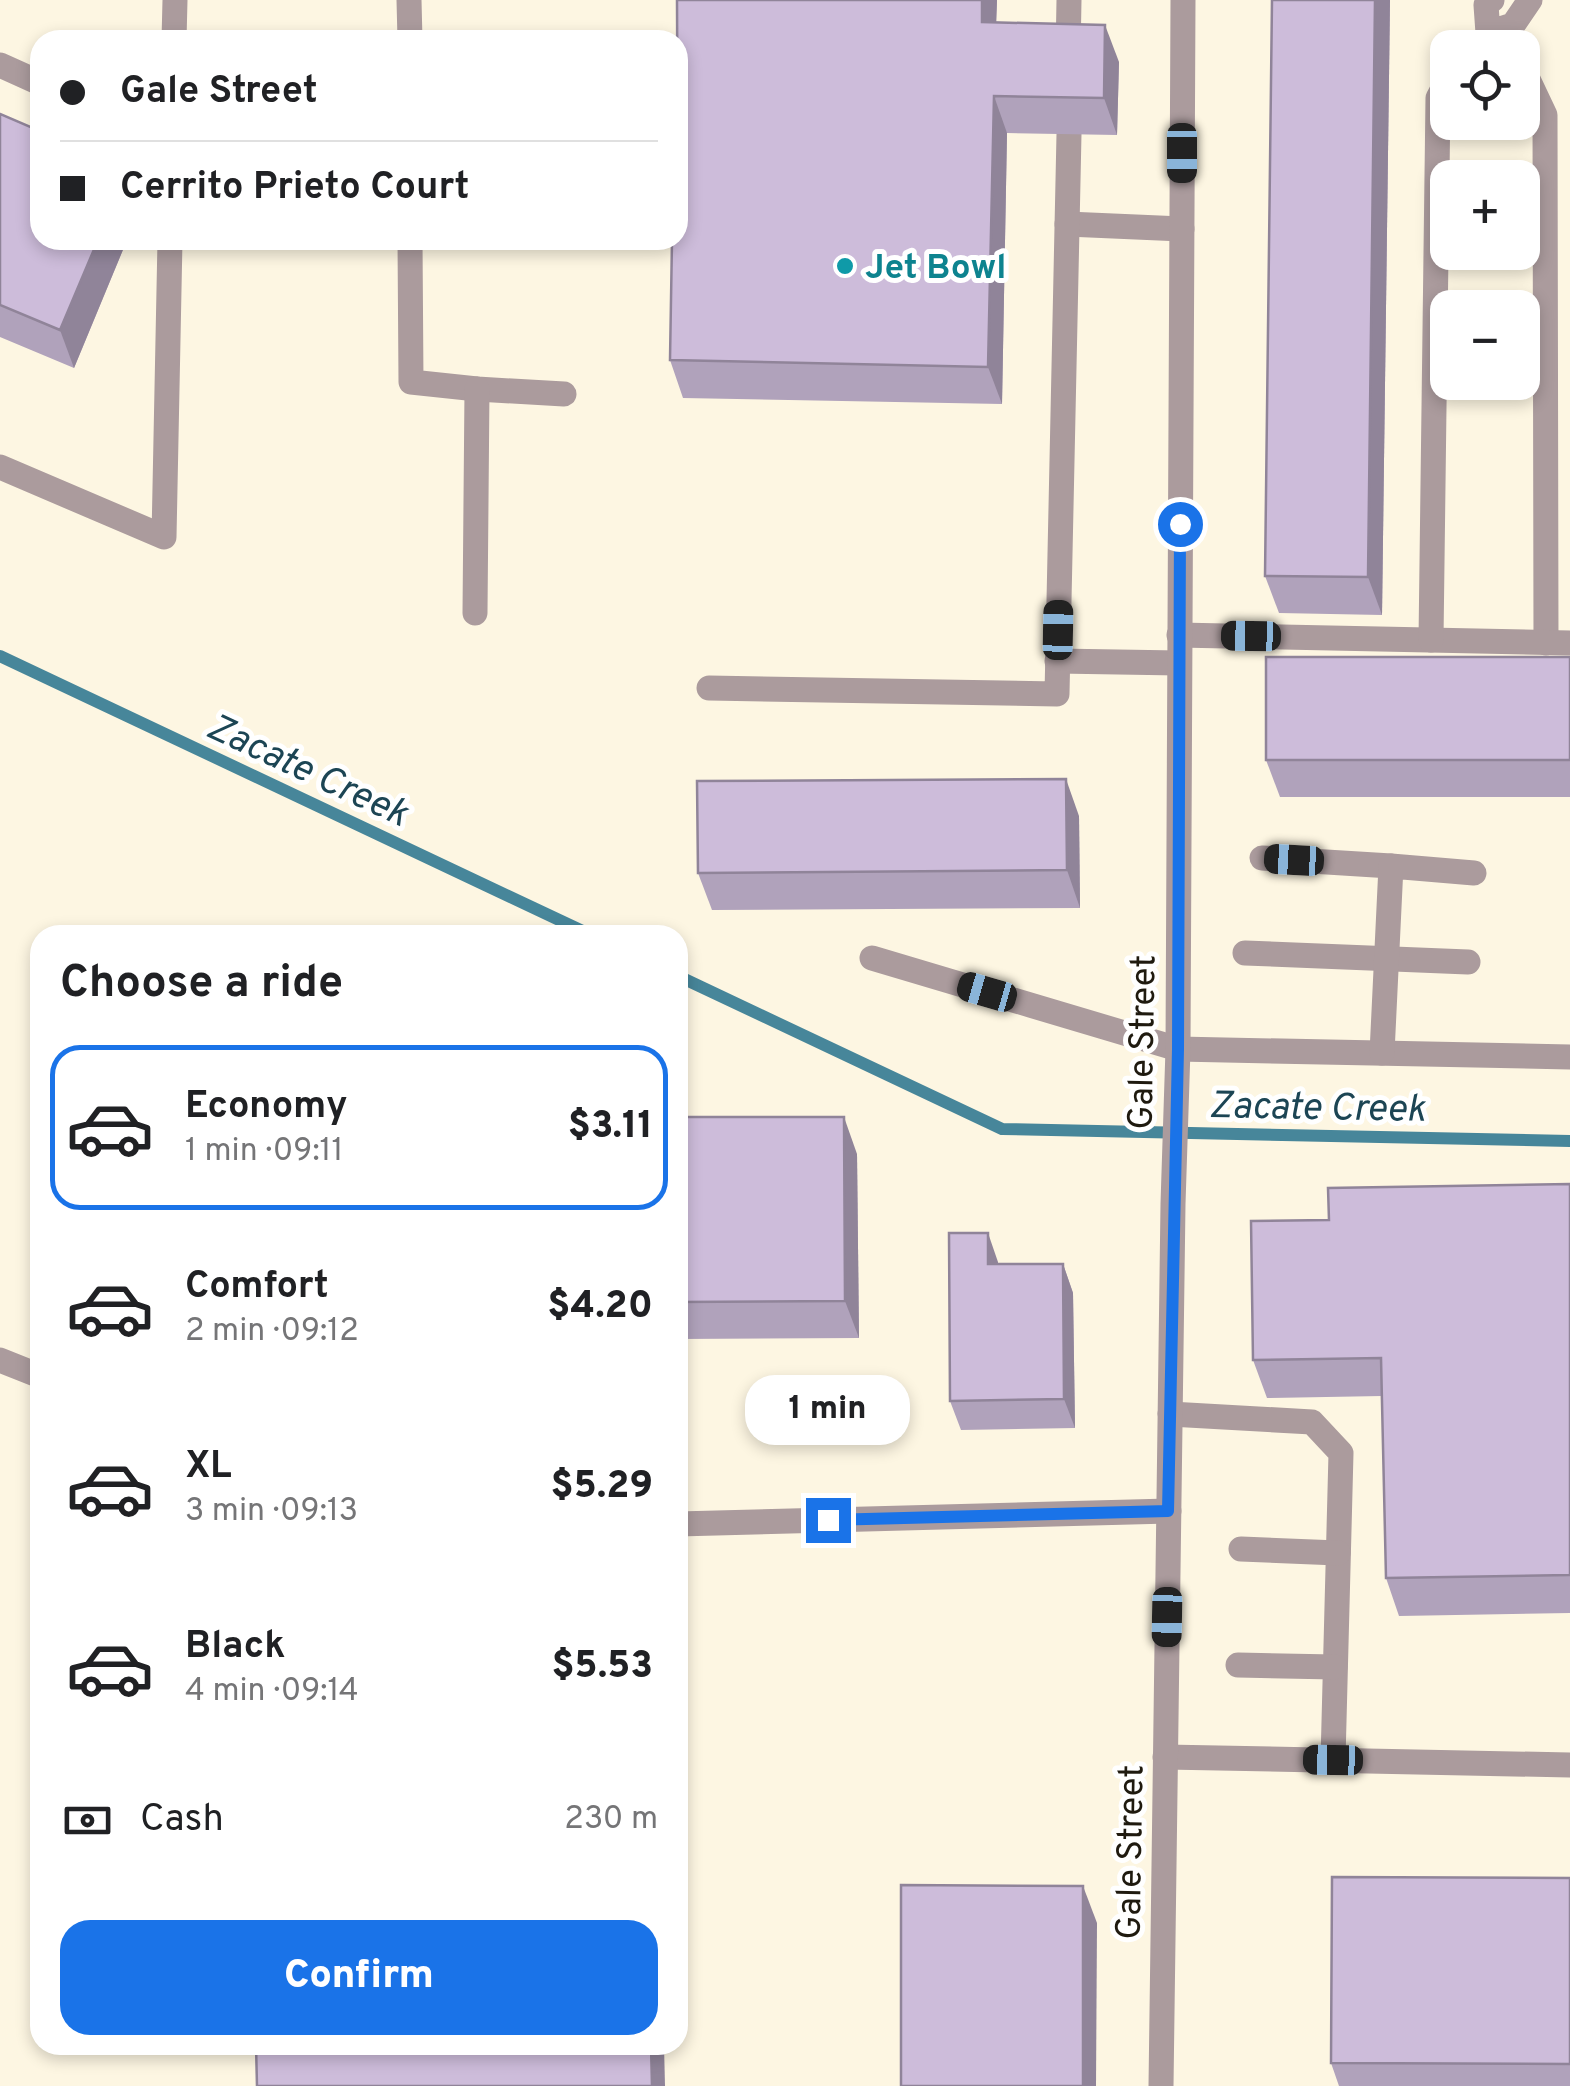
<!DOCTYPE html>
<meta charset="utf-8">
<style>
body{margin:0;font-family:Overpass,sans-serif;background:#f2f2f2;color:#202124;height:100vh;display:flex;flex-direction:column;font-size:38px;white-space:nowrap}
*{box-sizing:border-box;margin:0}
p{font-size:32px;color:#757577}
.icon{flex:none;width:55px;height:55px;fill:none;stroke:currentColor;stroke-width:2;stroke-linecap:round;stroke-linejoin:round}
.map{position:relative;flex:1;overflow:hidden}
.sheet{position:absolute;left:30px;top:925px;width:658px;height:1130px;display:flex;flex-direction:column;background:#fff;border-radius:30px;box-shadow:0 5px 15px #0003}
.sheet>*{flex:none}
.guide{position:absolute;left:30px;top:30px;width:658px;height:220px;border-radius:30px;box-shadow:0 5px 15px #0003;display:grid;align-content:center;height:220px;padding:0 30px;background:#fff}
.controls{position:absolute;left:1430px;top:30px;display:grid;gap:20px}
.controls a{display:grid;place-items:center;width:110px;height:110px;border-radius:20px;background:#fff;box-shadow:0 5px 15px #0003;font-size:50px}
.end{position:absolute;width:45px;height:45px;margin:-22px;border:12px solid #1a73e8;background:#fff;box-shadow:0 0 0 5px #fff}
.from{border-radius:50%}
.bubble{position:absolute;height:70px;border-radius:30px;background:#fff;box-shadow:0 5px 15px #0003;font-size:32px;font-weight:800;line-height:70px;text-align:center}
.car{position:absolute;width:30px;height:60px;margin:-30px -15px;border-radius:12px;box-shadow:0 0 8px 2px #0007;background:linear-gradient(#222 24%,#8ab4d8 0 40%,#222 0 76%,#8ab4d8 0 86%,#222 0)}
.guide b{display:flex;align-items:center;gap:35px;height:95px;font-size:38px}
.guide b+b{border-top:2px solid #e0e0e0}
.guide i{width:25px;height:25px;background:#202124}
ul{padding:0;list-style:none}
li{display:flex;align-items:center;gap:30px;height:165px;margin:0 20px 15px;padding:0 10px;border:5px solid transparent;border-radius:30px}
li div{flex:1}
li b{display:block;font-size:38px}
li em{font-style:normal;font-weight:800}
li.current{border-color:#1a73e8}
li>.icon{width:90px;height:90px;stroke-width:1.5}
h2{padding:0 30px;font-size:45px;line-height:120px}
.pay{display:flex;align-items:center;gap:25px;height:110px;padding:0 30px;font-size:38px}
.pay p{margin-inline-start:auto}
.primary-button{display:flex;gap:20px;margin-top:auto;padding:20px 30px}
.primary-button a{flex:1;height:115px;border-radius:30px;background:#1a73e8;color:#fff;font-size:40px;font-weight:800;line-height:115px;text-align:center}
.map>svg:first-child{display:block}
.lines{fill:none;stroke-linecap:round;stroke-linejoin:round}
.stream{stroke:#47869a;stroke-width:12}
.minor{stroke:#ab9b9d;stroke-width:25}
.wall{fill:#b0a2bb}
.shaded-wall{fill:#908499}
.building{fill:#cdbcda;stroke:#908499;stroke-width:2.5}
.route{stroke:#1a73e8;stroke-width:12}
.culture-dot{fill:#0f9aa8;stroke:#fff;stroke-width:4}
.labels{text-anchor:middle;stroke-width:10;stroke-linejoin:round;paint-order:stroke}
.culture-label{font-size:35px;font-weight:bold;fill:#0d838f;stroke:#fff;text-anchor:start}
.street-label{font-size:35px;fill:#1f1a0f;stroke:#fff}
.water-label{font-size:38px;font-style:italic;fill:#1c4554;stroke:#fff}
</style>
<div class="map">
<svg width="1570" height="2086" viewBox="0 0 1570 2086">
<rect width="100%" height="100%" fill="#fdf6e2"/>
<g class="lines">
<g class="stream">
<path d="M0,656l591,279"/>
<path d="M678,976l324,153 568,12"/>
</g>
<g class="minor">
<path d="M409,0l1,40"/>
<path d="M1492,0l-6,5 2,28 25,-8 17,-25"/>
<path d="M174,40l1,-40"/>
<path d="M1068,55l1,-55"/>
<path d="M0,65l40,18"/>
<path d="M1522,75l5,2 18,38 1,528"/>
<path d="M1067,224l115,5"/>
<path d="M410,240l1,142 66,7 87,5"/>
<path d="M0,467l164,70 6,-297"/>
<path d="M475,613l2,-224"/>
<path d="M1179,635l391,8"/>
<path d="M1431,640l7,-542 10,-19"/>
<path d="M1057,661l122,2"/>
<path d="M709,688l348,6 12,-560"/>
<path d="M1262,858l129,8"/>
<path d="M1245,953l223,9"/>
<path d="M872,958l306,91 392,8"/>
<path d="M1382,1053l9,-187 83,7"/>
<path d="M0,1360l40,16"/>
<path d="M1170,1414l142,8 29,31 -8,307"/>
<path d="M678,1524l491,-13"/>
<path d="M1241,1549l97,4"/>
<path d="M1238,1665l97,2"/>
<path d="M1165,1757l405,8"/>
<path d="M1161,2086l12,-882 5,-155 5,-1049"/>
</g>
</g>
<g class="wall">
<path d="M677,0h320l-1,22 123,40 -2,73 -110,-2 -5,271 -319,-6 -13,-38z"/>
<path d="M1272,0h118l-8,615 -103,-2 -14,-37z"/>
<path d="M0,114l40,126h87l-53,128 -74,-31z"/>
<path d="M1570,657v140h-290l-14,-37z"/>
<path d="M1079,816l1,92 -368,2 -14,-37z"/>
<path d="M678,1117l179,37 2,184 -181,1z"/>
<path d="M1570,1184v429l-171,3 -13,-38 -4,-182 -115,2 -14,-38 76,-140z"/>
<path d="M998,1262v2h65l10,29 2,135 -114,2 -11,-29z"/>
<path d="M1570,1878v208h-231l-8,-23z"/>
</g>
<g class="shaded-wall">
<path d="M982,0h15l-2,59 -13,-37z"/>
<path d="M1375,0h15l-8,615 -14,-38z"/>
<path d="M1105,25l14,37 -2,73 -13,-37z"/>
<path d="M994,96l13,37 -5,271 -14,-37z"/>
<path d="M98,240h29l-53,128 -14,-38z"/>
<path d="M1066,779l13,37 1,92 -13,-38z"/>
<path d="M844,1117l13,37 2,184 -14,-37z"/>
<path d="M988,1233l10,29 1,31 -11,-29z"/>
<path d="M1063,1264l10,29 2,135 -11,-29z"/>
<path d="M1083,1886l14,37 -1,163h-13z"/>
<path d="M651,2045h13l1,41h-13z"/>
</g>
<g class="building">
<path d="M677,0h305v22l123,3 -1,73 -110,-2 -6,271 -318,-7 2,-120h6z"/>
<path d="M1272,0h103l-7,577 -103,-1z"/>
<path d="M0,114l40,17v109h58l-38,90 -60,-25z"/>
<rect x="1266" y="657" width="304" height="103"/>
<path d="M1066,779l1,91 -369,3 -1,-92z"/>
<path d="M678,1117h166l1,184 -167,1z"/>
<path d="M1570,1184v391l-184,3 -5,-220 -128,2 -2,-139 78,-1 -1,-32z"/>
<path d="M949,1233h39v31h75l1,135 -114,2z"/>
<path d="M1332,1877l238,1v186l-239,-1z"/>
<path d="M901,1885l182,1v200h-182z"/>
<path d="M256,2045h395l1,41h-395z"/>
</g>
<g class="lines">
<path class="route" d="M828,1520l340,-9 10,-462 2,-525"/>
</g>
<circle class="culture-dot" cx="845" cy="266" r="10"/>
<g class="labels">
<g class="culture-label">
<text x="865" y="278">Jet Bowl</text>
</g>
<g class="street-label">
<text transform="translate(1141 1042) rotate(-89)" y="12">Gale Street</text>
<text transform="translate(1129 1852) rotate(-89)" y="12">Gale Street</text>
</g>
<g class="water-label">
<text transform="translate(308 769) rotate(25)" y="13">Zacate Creek</text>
<text transform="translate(1317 1106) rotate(1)" y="13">Zacate Creek</text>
</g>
</g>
</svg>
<div class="controls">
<a><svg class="icon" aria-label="locate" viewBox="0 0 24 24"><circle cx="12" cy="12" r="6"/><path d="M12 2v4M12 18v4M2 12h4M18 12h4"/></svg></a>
<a>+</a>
<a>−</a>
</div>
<i class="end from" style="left:1180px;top:524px"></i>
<i class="end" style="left:828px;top:1520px"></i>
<div class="bubble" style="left:745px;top:1375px;width:165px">1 min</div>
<i class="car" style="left:1182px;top:153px;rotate:180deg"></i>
<i class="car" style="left:1058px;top:630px;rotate:1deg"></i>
<i class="car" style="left:1251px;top:636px;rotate:271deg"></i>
<i class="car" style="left:1294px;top:860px;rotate:273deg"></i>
<i class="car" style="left:987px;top:992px;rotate:286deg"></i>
<i class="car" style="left:1167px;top:1617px;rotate:181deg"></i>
<i class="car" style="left:1333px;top:1760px;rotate:271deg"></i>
<div class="guide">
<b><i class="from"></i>Gale Street</b>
<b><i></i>Cerrito Prieto Court</b>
</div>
<section class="sheet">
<h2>Choose a ride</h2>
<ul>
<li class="current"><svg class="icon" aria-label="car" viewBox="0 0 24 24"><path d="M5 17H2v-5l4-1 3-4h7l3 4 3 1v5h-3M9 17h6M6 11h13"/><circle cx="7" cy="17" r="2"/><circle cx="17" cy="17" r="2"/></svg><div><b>Economy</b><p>1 min · 09:11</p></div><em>$3.11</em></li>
<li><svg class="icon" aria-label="car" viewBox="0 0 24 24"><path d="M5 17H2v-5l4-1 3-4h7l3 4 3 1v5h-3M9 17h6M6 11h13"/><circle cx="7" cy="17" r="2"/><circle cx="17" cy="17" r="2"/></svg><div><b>Comfort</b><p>2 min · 09:12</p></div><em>$4.20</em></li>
<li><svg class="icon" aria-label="car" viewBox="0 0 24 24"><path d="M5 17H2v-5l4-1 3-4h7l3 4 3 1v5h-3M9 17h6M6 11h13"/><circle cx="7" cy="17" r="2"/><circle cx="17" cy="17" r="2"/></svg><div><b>XL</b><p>3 min · 09:13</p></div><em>$5.29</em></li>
<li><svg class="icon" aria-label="car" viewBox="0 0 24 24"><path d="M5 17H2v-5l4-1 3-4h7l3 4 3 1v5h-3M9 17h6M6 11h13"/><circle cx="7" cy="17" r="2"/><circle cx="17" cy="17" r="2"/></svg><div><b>Black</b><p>4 min · 09:14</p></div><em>$5.53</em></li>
</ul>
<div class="pay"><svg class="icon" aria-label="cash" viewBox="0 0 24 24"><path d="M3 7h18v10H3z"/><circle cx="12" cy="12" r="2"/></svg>Cash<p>230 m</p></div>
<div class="primary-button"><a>Confirm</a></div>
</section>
</div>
